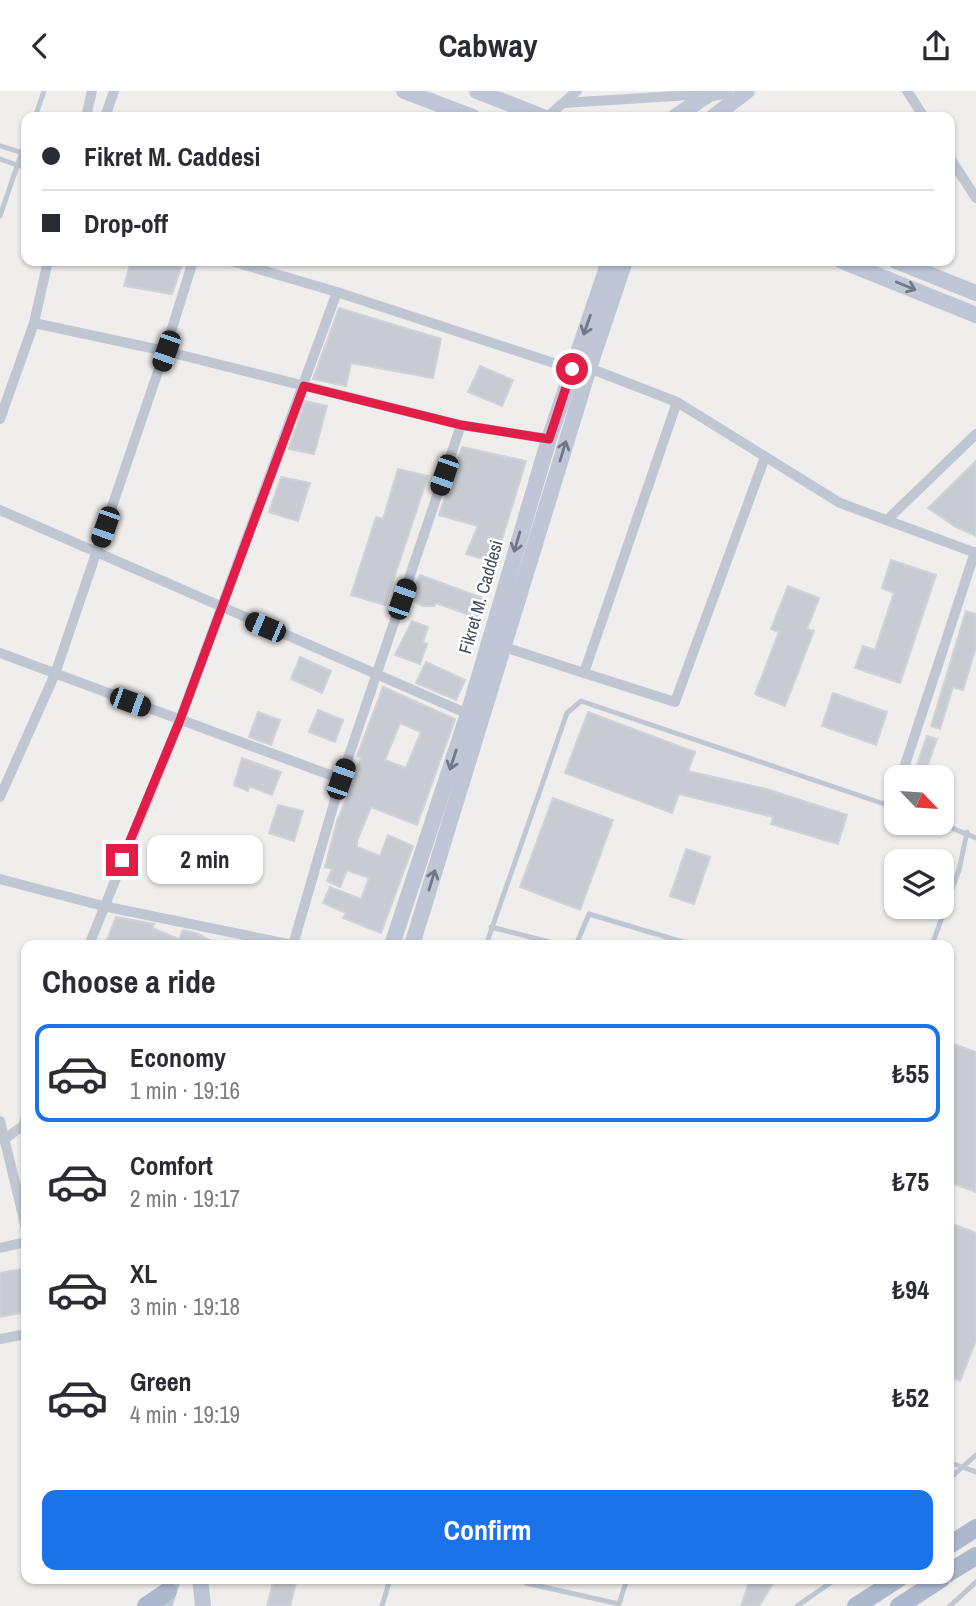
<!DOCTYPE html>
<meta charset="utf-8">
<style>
body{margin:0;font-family:"Archivo Narrow",sans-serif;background:#f2f2f3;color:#2b2b33;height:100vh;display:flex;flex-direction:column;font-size:26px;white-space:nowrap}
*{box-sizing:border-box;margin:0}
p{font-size:23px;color:#7c7c81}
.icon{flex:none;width:38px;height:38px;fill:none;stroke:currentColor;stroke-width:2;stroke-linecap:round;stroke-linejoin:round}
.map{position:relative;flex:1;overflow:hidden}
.panel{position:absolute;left:21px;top:849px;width:933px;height:644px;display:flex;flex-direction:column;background:#fff;border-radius:14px;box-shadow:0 2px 5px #0004}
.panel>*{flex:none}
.hud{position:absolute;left:21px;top:21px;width:934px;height:154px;border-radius:14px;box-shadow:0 2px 5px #0004;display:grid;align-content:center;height:154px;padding:0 21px;background:#fff}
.needle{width:46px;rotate:115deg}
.fabs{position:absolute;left:884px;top:674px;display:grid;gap:14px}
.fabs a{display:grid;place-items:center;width:70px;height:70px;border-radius:14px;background:#fff;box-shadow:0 2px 5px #0004;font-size:35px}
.end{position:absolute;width:32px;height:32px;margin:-16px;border:9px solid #e11d48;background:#fff;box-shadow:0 0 0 4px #fff}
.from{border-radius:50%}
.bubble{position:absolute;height:49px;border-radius:14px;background:#fff;box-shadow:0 2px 5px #0004;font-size:23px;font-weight:700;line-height:49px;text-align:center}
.car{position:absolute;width:21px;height:42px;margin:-21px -10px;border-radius:9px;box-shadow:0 0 5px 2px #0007;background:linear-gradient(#222 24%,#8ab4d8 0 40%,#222 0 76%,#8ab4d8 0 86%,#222 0)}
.hud b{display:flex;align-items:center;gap:24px;height:66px;font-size:26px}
.hud b+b{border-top:2px solid #e1e1e2}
.hud i{width:18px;height:18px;background:#2b2b33}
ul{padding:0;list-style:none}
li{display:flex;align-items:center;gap:21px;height:98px;margin:0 14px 10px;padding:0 7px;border:4px solid transparent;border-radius:14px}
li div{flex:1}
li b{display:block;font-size:26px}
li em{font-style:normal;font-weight:700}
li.active{border-color:#1a73e8}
li>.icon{width:63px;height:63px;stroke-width:1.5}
h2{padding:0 21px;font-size:32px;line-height:84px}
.button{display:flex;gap:14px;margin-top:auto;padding:14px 21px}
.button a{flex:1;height:80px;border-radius:14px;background:#1a73e8;color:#fff;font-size:28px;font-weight:700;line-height:80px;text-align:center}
header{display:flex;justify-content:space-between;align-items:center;height:91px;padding:0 21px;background:#fff;font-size:32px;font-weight:700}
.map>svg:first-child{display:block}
.building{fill:#c9cbd3;stroke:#d1d2d9;stroke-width:2;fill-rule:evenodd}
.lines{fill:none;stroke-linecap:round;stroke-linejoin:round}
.service{stroke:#c0c7d3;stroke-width:5}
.minor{stroke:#c0c7d3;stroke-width:10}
.secondary{stroke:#bfc7d7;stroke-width:16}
.primary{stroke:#acb8ce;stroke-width:18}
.oneway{stroke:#707886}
.route{stroke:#e11d48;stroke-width:9}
.labels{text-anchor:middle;stroke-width:5;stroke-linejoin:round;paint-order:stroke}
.street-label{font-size:18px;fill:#454e5b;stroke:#fff}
</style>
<header><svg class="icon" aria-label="back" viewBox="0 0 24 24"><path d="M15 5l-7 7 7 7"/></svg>Cabway<svg class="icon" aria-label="share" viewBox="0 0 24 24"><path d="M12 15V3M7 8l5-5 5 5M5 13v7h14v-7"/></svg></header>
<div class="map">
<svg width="976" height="1515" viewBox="0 0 976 1515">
<rect width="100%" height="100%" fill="#f0eeed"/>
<g class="building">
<path d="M131,170l51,4 -10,29 -48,-8z"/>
<path d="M339,217l102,31 -8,39 -82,-15 -5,23 -33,-7z"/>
<path d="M480,275l33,14 -11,26 -34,-14z"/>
<path d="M305,310l22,5 -13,48 -25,-5z"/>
<path d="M462,356l64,14 -31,101 -29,-8 12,-28 -39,-11z"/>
<path d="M976,370v75l-20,-9 -28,-19z"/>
<path d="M398,378l30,7 -43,129 -34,-10 25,-78 7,2z"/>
<path d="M281,386l29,6 -12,38 -29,-9z"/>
<path d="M891,469l45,15 -36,108 -45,-15 8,-22 12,4 19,-57 -12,-5z"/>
<path d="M420,484l63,23 -6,20 -41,-15 -2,3h-11l-13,-7z"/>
<path d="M788,495l31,12 -12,31 7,2 -29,75 -30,-12 24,-62 -8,-3z"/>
<path d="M966,520l10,3v33l-13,43 -10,-3 -13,42 -9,-3z"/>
<path d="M412,530l16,6 -5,15 4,2 -7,20 -25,-9z"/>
<path d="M300,566l31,14 -9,22 -31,-14z"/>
<path d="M426,571l39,18 -9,20 -40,-17z"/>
<path d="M383,596l72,32 -38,106 -46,-18 -14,34v6l23,9 8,-21 25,11 -32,87 -38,-15 3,-5 -23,-10 7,-16 31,12 8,-21 -22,-8 -7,17 -13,-6 5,-12 -7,-2 12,-46 14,-33 -4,-1 14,-29 -4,-2zM400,632l21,9 -15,36 -21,-8z"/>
<path d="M833,602l54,19 -11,33 -54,-19z"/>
<path d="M318,619l25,10 -8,22 -26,-10z"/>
<path d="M258,621l22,8 -9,25 -22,-8z"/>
<path d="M588,621l107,40 -7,19 78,18 81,26 -9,29 -67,-20 2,-7 -94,-23 -7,19 -107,-40z"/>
<path d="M927,645l10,3 -10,29 -10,-3z"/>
<path d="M242,667l39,14 -9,23 -23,-9 -1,5 -14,-6z"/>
<path d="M553,707l60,22 -33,90 -60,-23z"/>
<path d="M278,714l25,6 -9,30 -25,-8z"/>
<path d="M686,758l24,8 -16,47 -24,-8z"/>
<path d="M116,826l38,7 -2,4 27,11 4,-9 15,4 20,11h-113z"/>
<path d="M948,951l28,10v140l-28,-10z"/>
<path d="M948,1131l28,11v107l-16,41 -12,-5z"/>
<path d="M22,1178l4,43 -26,5v-44z"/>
<path d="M274,1488h23l-7,27h-23z"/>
<path d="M750,1488h26l-17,27h-18z"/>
</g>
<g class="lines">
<g class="service">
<path d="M35,26l9,-26"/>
<path d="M0,55l26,8"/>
<path d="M0,68l26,9"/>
<path d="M0,125l26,-76"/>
<path d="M939,732l37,15"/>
<path d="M491,836l70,18"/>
<path d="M486,854l81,-232 14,-12 315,107"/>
<path d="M576,854l13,-31 104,31"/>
<path d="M932,854l27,-75 8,-38"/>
<path d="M948,1371l28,10"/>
<path d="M948,1389l28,-25"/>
<path d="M527,1488l-1,4 93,21 8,-25"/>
<path d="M382,1515l8,-27"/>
<path d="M797,1515l39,-27"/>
<path d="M950,1515l26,-24"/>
</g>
<g class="minor">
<path d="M907,0l17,26"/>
<path d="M564,12l142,-9"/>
<path d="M86,26l6,-26"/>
<path d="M105,26l9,-26"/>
<path d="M547,26l30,-26"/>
<path d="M950,67l26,40"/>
<path d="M231,170l106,31 235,77"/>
<path d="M34,232l131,28 296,74"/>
<path d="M589,277l88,34 163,101 136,50"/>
<path d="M0,328l34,-96 14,-62"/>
<path d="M0,419l468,204"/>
<path d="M887,429l89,-86"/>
<path d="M504,556l80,26 93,-271"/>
<path d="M0,562l341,126"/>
<path d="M584,582l91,29 90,-245"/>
<path d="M902,683l73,-222"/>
<path d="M0,706l55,-123 110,-323 28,-90"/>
<path d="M0,788l103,27 190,39h17"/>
<path d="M89,854l91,-225 157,-428"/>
<path d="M293,854l48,-166 120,-354 88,14"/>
<path d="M0,1030l26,107"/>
<path d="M3,1049l20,-14 3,-8"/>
<path d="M0,1157l26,-6"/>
<path d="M0,1248l26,-5"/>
</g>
<g class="secondary">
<path d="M404,0l69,26"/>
<path d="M477,0l66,26"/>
<path d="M675,26l34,-23 15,-3"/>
<path d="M713,26l34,-26"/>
<path d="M842,170l134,54"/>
<path d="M896,170l80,32"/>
<path d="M392,854l76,-231 81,-275 60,-178"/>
<path d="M412,854l177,-577 36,-107"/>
<path d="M200,1488l3,27"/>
<path d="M164,1515l9,-27"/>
</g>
<g class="primary">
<path d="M948,1455l28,-18"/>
<path d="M948,1482l28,-17"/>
<path d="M146,1515l22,-15"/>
<path d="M856,1515l42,-27"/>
<path d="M899,1515l42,-27"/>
</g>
</g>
<defs><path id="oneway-shaft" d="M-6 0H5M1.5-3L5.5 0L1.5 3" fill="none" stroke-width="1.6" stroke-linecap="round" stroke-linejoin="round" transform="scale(1.75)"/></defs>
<g class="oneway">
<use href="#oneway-shaft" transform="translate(906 195) rotate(22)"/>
<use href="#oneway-shaft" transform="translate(587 234) rotate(109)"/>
<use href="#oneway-shaft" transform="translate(563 360) rotate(-73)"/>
<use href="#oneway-shaft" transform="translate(517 451) rotate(106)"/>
<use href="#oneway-shaft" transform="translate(453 669) rotate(108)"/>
<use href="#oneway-shaft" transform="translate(432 789) rotate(-73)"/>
</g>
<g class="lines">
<path class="route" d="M122,769l58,-140 124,-334 157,39 88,14 23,-70"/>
</g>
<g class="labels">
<g class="street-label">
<text transform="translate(481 506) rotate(-74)" y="6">Fikret M. Caddesi</text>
</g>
</g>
</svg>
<div class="fabs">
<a><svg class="needle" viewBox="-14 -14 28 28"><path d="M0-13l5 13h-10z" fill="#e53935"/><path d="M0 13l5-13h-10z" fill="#7c7c81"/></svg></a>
<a><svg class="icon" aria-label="layers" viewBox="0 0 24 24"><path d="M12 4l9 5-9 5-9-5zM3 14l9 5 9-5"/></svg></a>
</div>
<i class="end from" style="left:572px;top:278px"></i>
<i class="end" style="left:122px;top:769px"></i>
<div class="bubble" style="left:147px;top:744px;width:116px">2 min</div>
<i class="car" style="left:166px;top:260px;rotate:199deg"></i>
<i class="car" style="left:444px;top:384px;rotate:199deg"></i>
<i class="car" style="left:105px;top:436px;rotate:199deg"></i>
<i class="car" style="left:402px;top:508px;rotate:19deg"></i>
<i class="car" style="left:265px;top:536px;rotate:293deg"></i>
<i class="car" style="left:130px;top:611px;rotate:110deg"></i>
<i class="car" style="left:341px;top:688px;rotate:19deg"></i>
<div class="hud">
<b><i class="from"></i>Fikret M. Caddesi</b>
<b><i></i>Drop-off</b>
</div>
<section class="panel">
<h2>Choose a ride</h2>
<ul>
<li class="active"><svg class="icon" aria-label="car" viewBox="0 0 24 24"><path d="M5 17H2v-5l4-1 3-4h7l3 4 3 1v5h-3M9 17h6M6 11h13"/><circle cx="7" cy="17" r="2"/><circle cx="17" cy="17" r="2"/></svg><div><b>Economy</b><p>1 min · 19:16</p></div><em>₺55</em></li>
<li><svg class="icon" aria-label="car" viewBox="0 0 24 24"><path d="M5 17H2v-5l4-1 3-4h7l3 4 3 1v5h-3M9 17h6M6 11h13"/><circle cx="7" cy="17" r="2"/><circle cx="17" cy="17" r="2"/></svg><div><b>Comfort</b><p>2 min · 19:17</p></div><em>₺75</em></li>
<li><svg class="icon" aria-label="car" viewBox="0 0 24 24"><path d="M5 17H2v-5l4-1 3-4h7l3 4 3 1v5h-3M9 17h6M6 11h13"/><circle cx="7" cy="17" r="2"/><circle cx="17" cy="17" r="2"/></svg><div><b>XL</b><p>3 min · 19:18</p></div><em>₺94</em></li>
<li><svg class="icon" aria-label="car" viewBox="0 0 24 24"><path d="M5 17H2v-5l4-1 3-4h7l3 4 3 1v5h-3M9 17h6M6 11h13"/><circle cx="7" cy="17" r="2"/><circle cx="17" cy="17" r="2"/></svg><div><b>Green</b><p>4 min · 19:19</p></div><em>₺52</em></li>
</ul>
<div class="button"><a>Confirm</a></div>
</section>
</div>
